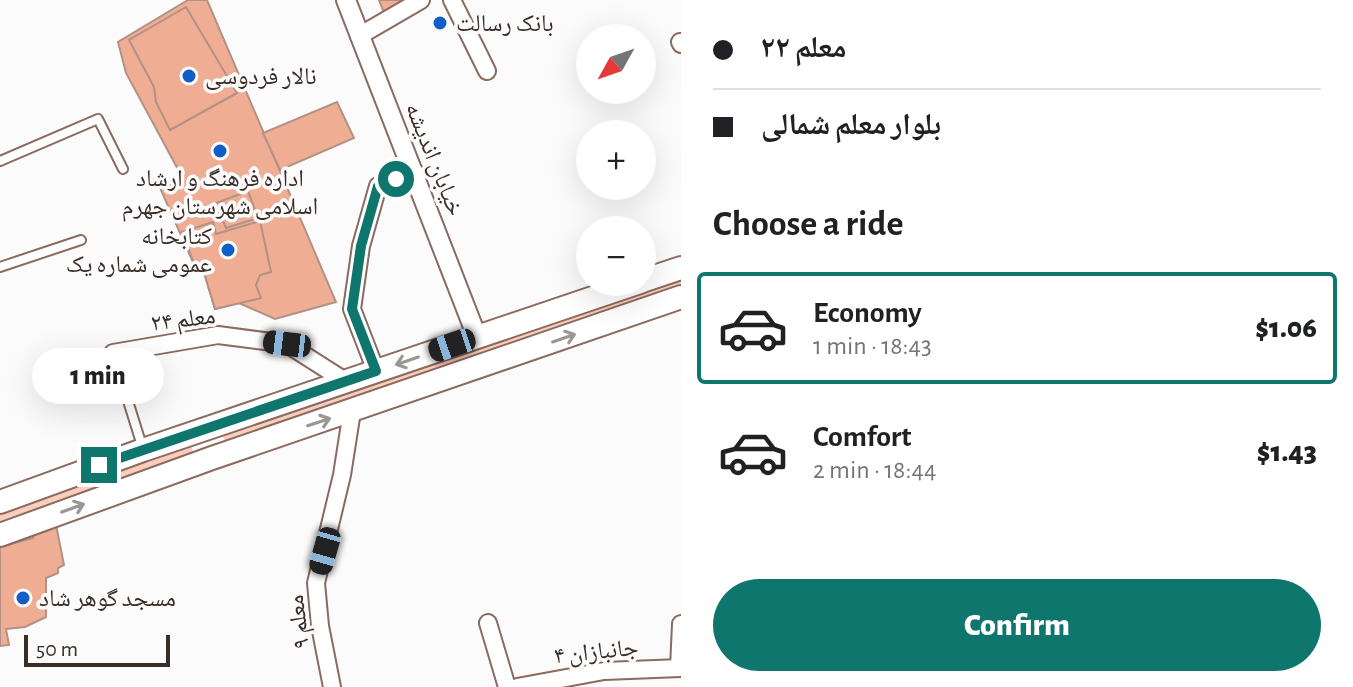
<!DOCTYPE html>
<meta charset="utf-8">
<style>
body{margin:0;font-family:"Alegreya Sans","Noto Naskh Arabic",sans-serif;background:#f2f2f2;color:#202124;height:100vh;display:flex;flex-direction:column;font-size:30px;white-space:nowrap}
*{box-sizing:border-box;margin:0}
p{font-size:26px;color:#757577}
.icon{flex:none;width:44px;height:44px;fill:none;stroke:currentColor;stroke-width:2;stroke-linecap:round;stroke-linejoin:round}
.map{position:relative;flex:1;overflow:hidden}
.side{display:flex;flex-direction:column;background:#fff;width:672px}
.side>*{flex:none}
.top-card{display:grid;align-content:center;height:176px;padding:0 32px;background:#fff}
.needle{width:52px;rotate:230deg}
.fabs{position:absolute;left:576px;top:24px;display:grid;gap:16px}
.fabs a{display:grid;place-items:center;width:80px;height:80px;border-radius:50%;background:#fff;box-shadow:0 8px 32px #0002;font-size:40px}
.scale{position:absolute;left:24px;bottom:20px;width:146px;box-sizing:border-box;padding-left:8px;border:4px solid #3a2c27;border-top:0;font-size:22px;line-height:28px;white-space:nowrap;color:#3a2c27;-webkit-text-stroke:6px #fbfbfb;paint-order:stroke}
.end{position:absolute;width:36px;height:36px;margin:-18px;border:10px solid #0f766e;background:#fff;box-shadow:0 0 0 4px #fff}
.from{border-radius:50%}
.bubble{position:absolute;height:56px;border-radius:28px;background:#fff;box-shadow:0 8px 32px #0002;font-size:26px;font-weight:800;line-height:56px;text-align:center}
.car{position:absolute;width:24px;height:48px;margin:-24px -12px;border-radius:10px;box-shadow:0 0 6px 2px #0007;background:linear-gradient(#222 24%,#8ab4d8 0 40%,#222 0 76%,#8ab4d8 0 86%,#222 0)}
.top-card b{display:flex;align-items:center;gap:28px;height:76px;font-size:30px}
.top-card b+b{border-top:2px solid #e0e0e0}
.top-card i{width:20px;height:20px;background:#202124}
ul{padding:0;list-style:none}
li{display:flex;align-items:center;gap:24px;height:112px;margin:0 16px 12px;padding:0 16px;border:4px solid transparent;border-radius:8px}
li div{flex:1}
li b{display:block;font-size:30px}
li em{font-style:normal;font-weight:800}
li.active{border-color:#0f766e}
li>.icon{width:72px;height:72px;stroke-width:1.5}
h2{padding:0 32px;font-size:36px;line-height:96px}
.primary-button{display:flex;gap:16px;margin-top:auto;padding:16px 32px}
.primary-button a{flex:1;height:92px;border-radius:48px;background:#0f766e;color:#fff;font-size:32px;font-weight:800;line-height:92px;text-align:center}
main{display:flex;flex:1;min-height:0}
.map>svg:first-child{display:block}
.green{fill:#fbcdbc}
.building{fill:#efad94;stroke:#b49185;stroke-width:2}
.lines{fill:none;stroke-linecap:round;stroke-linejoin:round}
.service-casing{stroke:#8b6a5f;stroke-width:12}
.minor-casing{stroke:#8b6a5f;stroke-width:20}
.tertiary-casing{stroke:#8b6a5f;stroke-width:22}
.secondary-casing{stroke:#8b6a5f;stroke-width:26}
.service{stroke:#fff;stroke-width:8}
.minor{stroke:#fff;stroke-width:16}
.tertiary{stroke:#fff;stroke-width:18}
.secondary{stroke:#fff;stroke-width:22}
.oneway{stroke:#9c9693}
.route{stroke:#0f766e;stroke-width:10}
.poi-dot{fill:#125ec8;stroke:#fbfbfb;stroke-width:3}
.labels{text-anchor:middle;stroke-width:7;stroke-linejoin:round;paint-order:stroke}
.poi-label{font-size:24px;fill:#3a2c27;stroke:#fbfbfb;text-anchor:start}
.street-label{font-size:24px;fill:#3a2c27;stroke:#fbfbfb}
</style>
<main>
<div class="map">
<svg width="681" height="687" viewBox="0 0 681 687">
<rect width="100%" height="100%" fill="#fbfbfb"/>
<g class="green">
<path d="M681,276v15l-455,154 -4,-13z"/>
<path d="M190,443l5,14 -195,70v-16z"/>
</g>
<g class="building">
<path d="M188,0h19l129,302 -61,17 -36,-16 -24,6 -13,-43 -6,3 -36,-81 21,-13 -55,-102 -8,-31z"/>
<path d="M379,0h26l-21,13z"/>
<path d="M186,7l51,86 -67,37 -14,-28 -2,-15 -25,-47z"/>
<path d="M337,102l17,36 -74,32 -17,-37z"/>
<path d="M248,191l10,27 -32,10 -10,-25z"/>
<path d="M260,221l11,51 -11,3 -4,10 5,13 -46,11 -13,-43 -6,3 -14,-37 31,-10 3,12z"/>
<path d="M56,525l8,40 -6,3v5l-12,5v39l-21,10 -19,2 3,16 -9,1v-99l33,-9v-6z"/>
</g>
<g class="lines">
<g class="service-casing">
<g id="service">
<path d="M0,161l98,-42 25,50"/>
<path d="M0,267l81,-27"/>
<path d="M113,353l30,96"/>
</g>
</g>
<g class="minor-casing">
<g id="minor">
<path d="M452,0l35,71"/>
<path d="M359,36l62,-36"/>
<path d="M680,42l1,2"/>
<path d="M113,353l105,-18 69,9 58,37"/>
<path d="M376,371l-24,-62 9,-63 17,-60 37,-14"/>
<path d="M488,623l19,64"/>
<path d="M679,668l2,-44"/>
<path d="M332,687l-12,-61 -4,-43 26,-108 10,-64"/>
<path d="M517,687l87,-16 77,-3"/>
</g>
</g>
<g class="tertiary-casing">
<path id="tertiary" d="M346,0l131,337"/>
</g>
<g class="secondary-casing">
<g id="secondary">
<path d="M642,281l39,-13"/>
<path d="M0,502l143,-52 497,-168"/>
<path d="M0,535l212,-77 469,-161"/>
</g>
</g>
<use href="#service" class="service"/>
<use href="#minor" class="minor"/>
<use href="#tertiary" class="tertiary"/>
<use href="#secondary" class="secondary"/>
</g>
<defs><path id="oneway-shaft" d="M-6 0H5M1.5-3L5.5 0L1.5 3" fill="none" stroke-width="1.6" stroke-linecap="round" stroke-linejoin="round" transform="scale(2)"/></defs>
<g class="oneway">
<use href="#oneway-shaft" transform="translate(564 338) rotate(-19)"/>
<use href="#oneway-shaft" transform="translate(407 361) rotate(161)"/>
<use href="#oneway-shaft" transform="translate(319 422) rotate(-18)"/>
<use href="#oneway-shaft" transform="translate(73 508) rotate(-20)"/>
</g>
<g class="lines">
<path class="route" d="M99,465l277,-94 -24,-62 9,-63 17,-60 18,-7"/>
</g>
<g class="poi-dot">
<circle cx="440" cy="23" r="8"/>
<circle cx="189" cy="76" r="8"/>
<circle cx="220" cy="151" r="8"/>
<circle cx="228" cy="250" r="8"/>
<circle cx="23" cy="598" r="8"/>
</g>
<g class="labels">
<g class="poi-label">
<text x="456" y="31">بانک رسالت</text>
<text x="205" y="84">نالار فردوسی</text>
<text x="220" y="186" text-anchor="middle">اداره فرهنگ و ارشاد<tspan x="220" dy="28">اسلامی شهرستان جهرم</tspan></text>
<text x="212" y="244" text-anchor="end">کتابخانه<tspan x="212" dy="28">عمومی شماره یک</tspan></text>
<text x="39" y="606">مسجد گوهر شاد</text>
</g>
<g class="street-label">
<text transform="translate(435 159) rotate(68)" y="8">خیابان اندیشه</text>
<text transform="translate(183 319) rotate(-7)" y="8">معلم ۲۴</text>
<text transform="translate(298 622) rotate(-97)" y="8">معلم ۹</text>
<text transform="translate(596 651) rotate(-6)" y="8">جانبازان ۴</text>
</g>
</g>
</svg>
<div class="fabs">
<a><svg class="needle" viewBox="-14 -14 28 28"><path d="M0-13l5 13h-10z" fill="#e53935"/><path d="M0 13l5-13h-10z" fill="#757577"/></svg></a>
<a>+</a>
<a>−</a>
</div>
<div class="scale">50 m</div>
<i class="end from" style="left:396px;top:179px"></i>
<i class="end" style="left:99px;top:465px"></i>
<div class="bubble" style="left:32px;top:348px;width:132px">1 min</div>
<i class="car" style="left:287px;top:344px;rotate:277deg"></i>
<i class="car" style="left:452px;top:345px;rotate:251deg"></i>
<i class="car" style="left:325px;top:551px;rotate:196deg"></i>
</div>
<section class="side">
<div class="top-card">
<b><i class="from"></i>معلم ۲۲</b>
<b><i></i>بلوار معلم شمالی</b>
</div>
<h2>Choose a ride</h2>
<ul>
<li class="active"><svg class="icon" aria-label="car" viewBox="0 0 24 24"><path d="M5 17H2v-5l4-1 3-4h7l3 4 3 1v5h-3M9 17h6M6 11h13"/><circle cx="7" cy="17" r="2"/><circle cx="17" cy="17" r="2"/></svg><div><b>Economy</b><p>1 min · 18:43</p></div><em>$1.06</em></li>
<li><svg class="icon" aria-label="car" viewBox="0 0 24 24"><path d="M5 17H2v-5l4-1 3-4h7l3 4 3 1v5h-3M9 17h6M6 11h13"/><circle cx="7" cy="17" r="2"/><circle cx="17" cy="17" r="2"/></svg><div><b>Comfort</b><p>2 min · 18:44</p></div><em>$1.43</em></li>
</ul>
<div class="primary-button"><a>Confirm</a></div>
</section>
</main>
